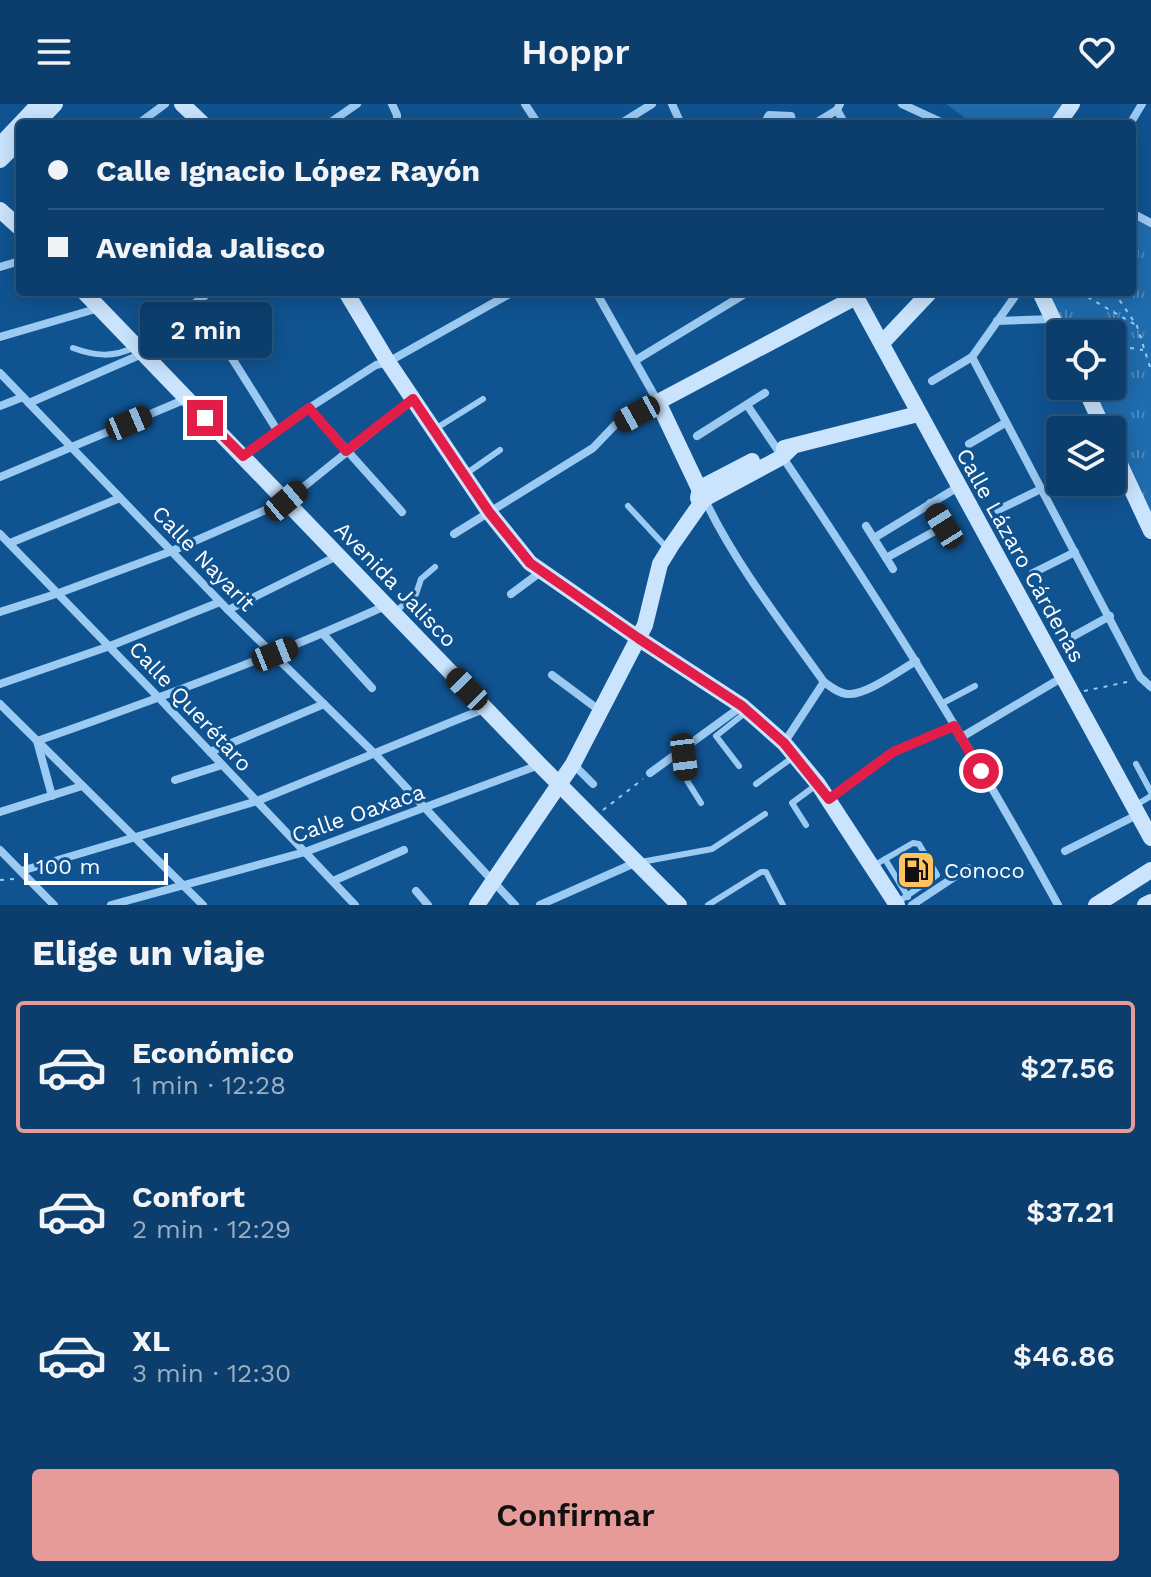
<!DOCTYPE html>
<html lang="es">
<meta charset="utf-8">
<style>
body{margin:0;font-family:"Work Sans",sans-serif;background:#1a4975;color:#f1f3f6;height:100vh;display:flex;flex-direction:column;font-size:30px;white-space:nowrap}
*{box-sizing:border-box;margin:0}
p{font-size:26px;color:#9aaec2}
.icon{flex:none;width:44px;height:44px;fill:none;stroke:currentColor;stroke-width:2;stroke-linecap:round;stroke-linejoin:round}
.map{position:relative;height:801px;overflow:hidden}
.details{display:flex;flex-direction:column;background:#0c3e6d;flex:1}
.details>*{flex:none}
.guide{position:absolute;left:16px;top:16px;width:1120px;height:176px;border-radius:8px;box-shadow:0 4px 20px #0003,0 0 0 2px #2c5780;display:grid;align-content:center;height:176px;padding:0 32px;background:#0c3e6d}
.tools{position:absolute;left:1046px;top:216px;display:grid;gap:16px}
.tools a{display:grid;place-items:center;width:80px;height:80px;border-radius:8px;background:#0c3e6d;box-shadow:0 4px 20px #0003,0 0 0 2px #2c5780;font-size:40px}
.scale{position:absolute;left:24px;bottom:20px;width:144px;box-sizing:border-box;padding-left:8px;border:4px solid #fff;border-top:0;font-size:22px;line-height:28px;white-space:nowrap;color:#fff;-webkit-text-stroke:6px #105391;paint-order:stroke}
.end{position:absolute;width:36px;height:36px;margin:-18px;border:10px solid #e11d48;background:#fff;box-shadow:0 0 0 4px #fff}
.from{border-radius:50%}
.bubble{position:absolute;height:56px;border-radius:8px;background:#0c3e6d;box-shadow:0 4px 20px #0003,0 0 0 2px #2c5780;font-size:26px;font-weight:600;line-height:56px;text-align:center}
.car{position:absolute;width:24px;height:48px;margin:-24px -12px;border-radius:10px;box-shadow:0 0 6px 2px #0007;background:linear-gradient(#222 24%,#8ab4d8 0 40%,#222 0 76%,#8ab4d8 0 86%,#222 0)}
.guide b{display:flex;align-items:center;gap:28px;height:76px;font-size:30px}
.guide b+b{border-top:2px solid #2c5780}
.guide i{width:20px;height:20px;background:#f1f3f6}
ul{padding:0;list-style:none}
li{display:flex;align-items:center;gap:24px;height:132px;margin:0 16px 12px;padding:0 16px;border:4px solid transparent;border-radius:8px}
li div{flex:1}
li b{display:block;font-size:30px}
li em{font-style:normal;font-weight:600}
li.on{border-color:#e69b98}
li>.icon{width:72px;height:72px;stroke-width:1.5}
h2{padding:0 32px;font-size:36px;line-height:96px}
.primary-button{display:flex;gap:16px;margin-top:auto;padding:16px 32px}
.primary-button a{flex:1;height:92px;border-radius:8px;background:#e69b98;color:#111;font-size:32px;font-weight:600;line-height:92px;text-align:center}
header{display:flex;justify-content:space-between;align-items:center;height:104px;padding:0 32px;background:#0c3e6d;font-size:36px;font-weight:600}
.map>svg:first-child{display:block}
.green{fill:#1f6cae}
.park{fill:url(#park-tufts)}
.building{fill:url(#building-cross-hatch);stroke:#c2e2fd;stroke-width:2}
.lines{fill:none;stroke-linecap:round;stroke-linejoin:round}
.path{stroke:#9bcaf3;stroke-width:2;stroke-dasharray:4 6;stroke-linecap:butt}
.lane{stroke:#9bcaf3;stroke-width:6}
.street{stroke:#9bcaf3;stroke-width:8}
.secondary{stroke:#cae4fd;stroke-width:16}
.route{stroke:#e11d48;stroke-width:10}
.labels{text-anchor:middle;stroke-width:6;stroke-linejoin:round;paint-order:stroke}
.street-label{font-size:22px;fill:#fff;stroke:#105391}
.poi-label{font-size:22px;fill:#fff;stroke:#105391;text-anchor:start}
</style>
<header><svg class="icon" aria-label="menu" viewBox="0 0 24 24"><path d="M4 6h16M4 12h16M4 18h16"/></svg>Hoppr<svg class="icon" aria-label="heart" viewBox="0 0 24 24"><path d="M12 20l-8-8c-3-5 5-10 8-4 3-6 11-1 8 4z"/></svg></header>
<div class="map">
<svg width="1151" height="801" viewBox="0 0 1151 801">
<defs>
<pattern id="park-tufts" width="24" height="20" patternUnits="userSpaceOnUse" patternTransform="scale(2)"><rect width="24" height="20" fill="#1f6cae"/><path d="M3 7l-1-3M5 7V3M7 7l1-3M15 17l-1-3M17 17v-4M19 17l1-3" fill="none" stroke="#4c89be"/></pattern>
<pattern id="building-cross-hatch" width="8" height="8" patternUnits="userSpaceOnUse" patternTransform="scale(2)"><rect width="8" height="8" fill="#397db9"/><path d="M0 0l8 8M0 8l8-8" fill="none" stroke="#426788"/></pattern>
</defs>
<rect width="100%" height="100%" fill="#105391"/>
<path class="green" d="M946,0h126l-14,20h-84z"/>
<path class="park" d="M1132,109l19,10v308l-39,-84v-17h-8l-20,-44h28v-52h-52l-20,-42h92z"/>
<path class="building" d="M919,748l15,21 -22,14 -14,-21z"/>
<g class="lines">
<g class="path">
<path d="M1079,188l57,33"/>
<path d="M1114,188l23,34 14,44"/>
<path d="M1112,253l19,-9 12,2"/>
<path d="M1084,587l48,-10"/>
<path d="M603,706l40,-31"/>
<path d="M0,776l14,-1"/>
</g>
<g class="lane">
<path d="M73,244c22,8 40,10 62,-1"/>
<path d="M435,325l48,-30"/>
<path d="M467,369l33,-23"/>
<path d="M628,402l38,41"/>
<path d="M396,507l20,-17 5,-15 14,-12"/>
<path d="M941,600l34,-18"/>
<path d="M683,646l3,29 15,24"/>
<path d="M1136,660l15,28"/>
<path d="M739,662l-23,-30 29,-23"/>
<path d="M756,680l36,-26"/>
<path d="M1136,701l15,-9"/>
<path d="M806,721l-14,-22 23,-17"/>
<path d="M885,755l23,38"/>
<path d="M641,758l71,-13 53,-35"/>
<path d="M873,762l40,-23 6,1 18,31 -39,27"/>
<path d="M708,801l53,-33h5l17,33"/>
</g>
<g class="street">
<path d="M392,0l5,11v9"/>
<path d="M525,0l13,20"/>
<path d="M672,0l9,20"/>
<path d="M902,0l43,20"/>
<path d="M837,6l8,14"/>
<path d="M138,20l27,-20"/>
<path d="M328,20l29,-20"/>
<path d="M620,20l32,-20"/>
<path d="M764,20l5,-9 22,1 1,4 -6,4"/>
<path d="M814,20l23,-14 3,-6"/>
<path d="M1130,20l12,-20"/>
<path d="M1132,109l19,10"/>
<path d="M0,163l20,-6"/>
<path d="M288,189l1,-1"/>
<path d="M190,202l28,30 59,94"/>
<path d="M997,217l55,-2"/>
<path d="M0,233l99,-29"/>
<path d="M137,242l73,-54"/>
<path d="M972,253l168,320 11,10"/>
<path d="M636,256l112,-68"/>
<path d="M0,269l228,237 147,144 140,151"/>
<path d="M932,277l40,-24 46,-65"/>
<path d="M29,299l113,-49"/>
<path d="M747,301c111,161 217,328 311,500"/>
<path d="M0,302l23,-9"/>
<path d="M309,304l93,104"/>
<path d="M697,332l68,-43"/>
<path d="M969,340l36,-21"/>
<path d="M243,352l66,-48 67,-43 12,-3 125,-70"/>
<path d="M0,373l186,-78"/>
<path d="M705,396c31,65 77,123 119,182 7,5 14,11 23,12 18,2 52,-23 69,-33"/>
<path d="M930,399l25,39"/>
<path d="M998,406l43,-21"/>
<path d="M866,422l27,43"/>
<path d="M0,430l160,165 195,206"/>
<path d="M454,430l139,-86 22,-23 43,-23 -62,-110"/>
<path d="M874,434l84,-51"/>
<path d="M10,439l110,-45"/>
<path d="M886,454l58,-32"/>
<path d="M1033,469l42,-21"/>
<path d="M511,490l31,-23"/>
<path d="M228,506l109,-54"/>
<path d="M0,508l59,-19 113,-42 114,-50 127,-102"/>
<path d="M323,530l49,54"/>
<path d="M1070,534l40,-22"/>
<path d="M552,571l47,35"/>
<path d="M0,580l110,-38 110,-44"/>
<path d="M0,600l203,201"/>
<path d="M960,634l103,-61"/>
<path d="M784,639l40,-61"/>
<path d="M210,648l114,-48"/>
<path d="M573,660l20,20"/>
<path d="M650,669l92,-67"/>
<path d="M175,676l47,-15"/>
<path d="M52,692l-15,-55c118,-41 235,-84 348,-135"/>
<path d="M829,695l64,-47 61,-26"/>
<path d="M0,708l82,-26"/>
<path d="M0,746l54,55"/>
<path d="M1065,747l72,-36"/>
<path d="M21,767l236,-70 229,-93"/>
<path d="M333,777l71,-31"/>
<path d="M416,787l12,14"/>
<path d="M111,801l194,-53 234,-87"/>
<path d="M540,801l97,-43"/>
<path d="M912,801l56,-37"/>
</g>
<g class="secondary">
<path d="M182,0l21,20"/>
<path d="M36,20l19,-20"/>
<path d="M1058,20l14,-20"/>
<path d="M0,41l39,-41"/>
<path d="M0,56l20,-20"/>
<path d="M0,106l20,18"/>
<path d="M84,188l456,473 139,140"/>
<path d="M346,188l42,70 101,150 41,51 108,75 104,68 24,21 18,16 34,41 79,121"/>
<path d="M1040,188l20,42"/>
<path d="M882,239l48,-51"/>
<path d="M1084,282l20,44"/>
<path d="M1112,343l39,84"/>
<path d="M784,344l134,-34"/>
<path d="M698,394l2,-10 52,-27"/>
<path d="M704,395l-46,-97 198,-105 295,541"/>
<path d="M477,801l96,-141 72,-139 15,-61 11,-18 33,-47 78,-42 10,-10"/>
<path d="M1096,801l55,-35"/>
<path d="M1145,801l6,-3"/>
</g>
</g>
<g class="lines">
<path class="route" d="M205,314l38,38 66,-48 37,43 67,-52 76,113 41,51 108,75 104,68 42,37 45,56 64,-47 61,-26 27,45"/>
</g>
<defs>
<g id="fuel-square" transform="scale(2)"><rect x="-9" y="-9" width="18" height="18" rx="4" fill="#ffc25d" stroke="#105391"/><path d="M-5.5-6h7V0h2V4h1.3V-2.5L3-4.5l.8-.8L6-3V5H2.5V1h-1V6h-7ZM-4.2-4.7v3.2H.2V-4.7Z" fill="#111"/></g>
</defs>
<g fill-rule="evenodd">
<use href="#fuel-square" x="916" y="766"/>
</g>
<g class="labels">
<g class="street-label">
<text transform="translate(1021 451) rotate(61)" y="8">Calle Lázaro Cárdenas</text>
<text transform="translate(204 454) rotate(46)" y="8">Calle Nayarit</text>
<text transform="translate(396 480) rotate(46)" y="8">Avenida Jalisco</text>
<text transform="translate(191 602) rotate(47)" y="8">Calle Querétaro</text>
<text transform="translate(358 709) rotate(-19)" y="8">Calle Oaxaca</text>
</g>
<g class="poi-label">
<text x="944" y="774">Conoco</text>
</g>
</g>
</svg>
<div class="tools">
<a><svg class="icon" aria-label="locate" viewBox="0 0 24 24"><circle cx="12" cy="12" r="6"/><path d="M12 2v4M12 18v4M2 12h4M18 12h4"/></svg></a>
<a><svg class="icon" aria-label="layers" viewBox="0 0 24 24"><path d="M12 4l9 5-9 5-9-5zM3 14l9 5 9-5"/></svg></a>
</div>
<div class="scale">100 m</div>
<i class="end from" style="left:981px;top:667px"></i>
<i class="end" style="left:205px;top:314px"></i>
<div class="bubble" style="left:140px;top:198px;width:132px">2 min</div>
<i class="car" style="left:637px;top:310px;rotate:241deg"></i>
<i class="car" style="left:129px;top:319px;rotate:67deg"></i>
<i class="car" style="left:286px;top:397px;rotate:50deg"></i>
<i class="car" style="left:944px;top:422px;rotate:328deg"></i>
<i class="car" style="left:275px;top:550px;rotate:68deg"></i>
<i class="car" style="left:467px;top:585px;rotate:316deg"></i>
<i class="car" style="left:684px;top:653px;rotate:173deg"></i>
<div class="guide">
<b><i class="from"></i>Calle Ignacio López Rayón</b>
<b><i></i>Avenida Jalisco</b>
</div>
</div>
<section class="details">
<h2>Elige un viaje</h2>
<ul>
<li class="on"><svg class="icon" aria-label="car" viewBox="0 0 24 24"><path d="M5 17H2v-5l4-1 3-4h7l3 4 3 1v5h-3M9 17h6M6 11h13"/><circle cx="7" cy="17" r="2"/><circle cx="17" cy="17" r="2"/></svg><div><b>Económico</b><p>1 min · 12:28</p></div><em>$27.56</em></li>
<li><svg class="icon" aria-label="car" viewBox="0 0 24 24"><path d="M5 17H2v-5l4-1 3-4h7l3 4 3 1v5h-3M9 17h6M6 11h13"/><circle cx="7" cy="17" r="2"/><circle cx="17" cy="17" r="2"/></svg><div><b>Confort</b><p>2 min · 12:29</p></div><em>$37.21</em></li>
<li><svg class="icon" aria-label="car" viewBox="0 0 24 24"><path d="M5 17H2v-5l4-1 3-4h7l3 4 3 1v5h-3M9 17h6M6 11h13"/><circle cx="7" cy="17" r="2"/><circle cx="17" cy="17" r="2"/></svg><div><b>XL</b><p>3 min · 12:30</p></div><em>$46.86</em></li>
</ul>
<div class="primary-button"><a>Confirmar</a></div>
</section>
